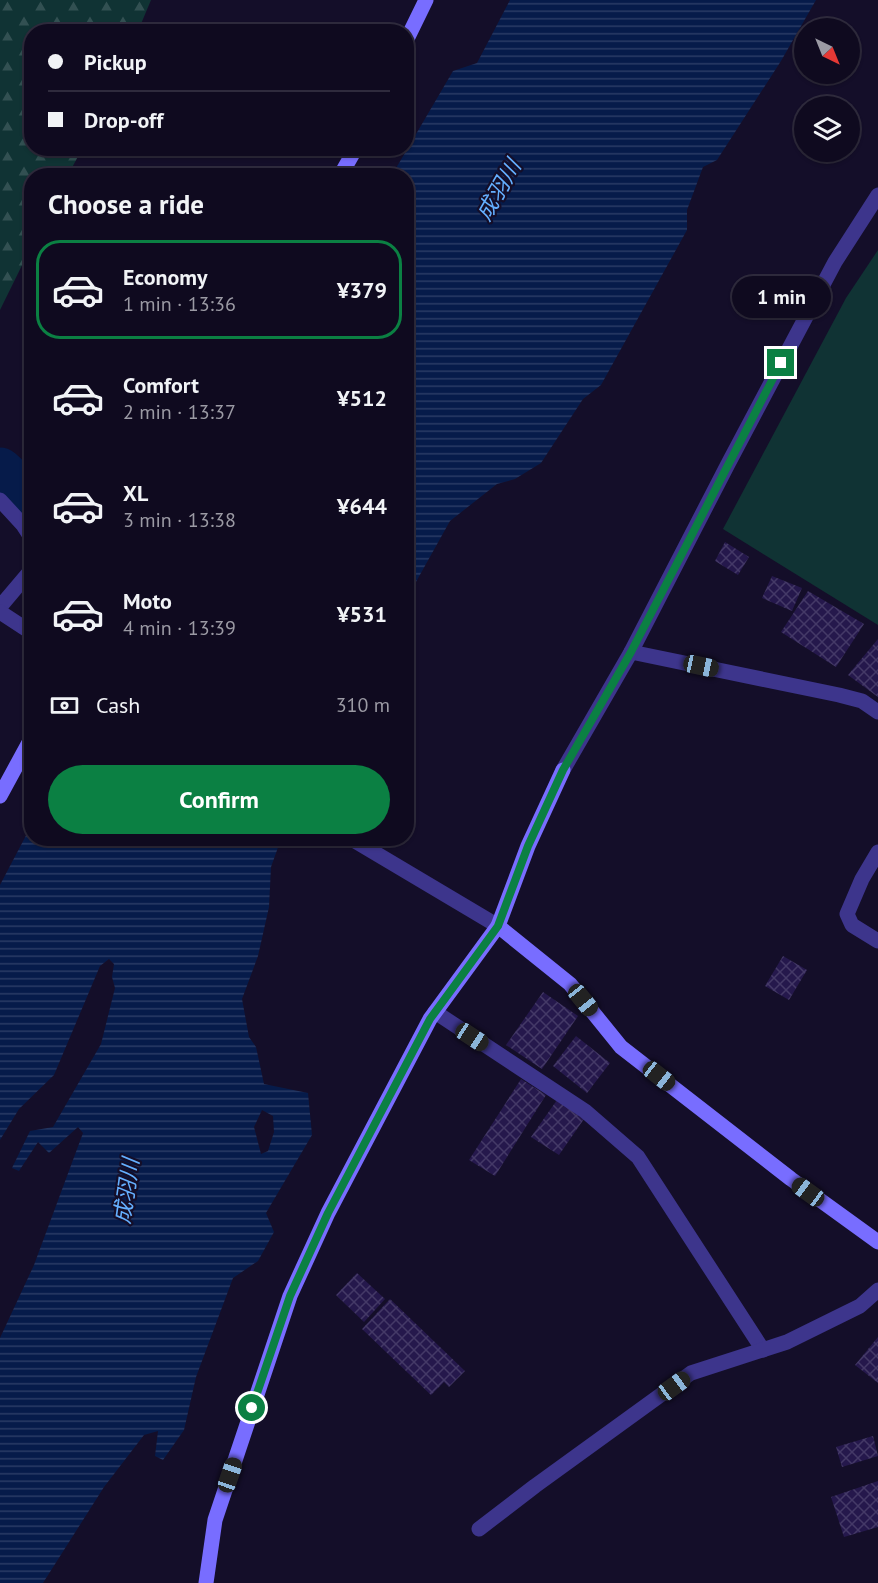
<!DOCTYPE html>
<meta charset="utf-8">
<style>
body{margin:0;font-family:"PT Sans","Noto Sans JP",sans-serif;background:#181328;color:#f1f3f6;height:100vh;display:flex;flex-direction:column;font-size:22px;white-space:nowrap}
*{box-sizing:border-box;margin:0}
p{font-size:20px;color:#9b9aa4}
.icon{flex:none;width:33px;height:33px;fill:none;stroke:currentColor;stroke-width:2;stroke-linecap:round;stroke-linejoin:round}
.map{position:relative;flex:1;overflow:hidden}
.drawer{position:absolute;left:24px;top:168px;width:390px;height:678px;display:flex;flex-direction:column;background:#0f0a1f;border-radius:24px;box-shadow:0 2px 4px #0004,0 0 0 2px #2f2b3d}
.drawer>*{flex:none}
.hud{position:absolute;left:24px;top:24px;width:390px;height:132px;border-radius:24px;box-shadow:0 2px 4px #0004,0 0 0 2px #2f2b3d;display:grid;align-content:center;height:132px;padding:0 24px;background:#0f0a1f}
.needle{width:39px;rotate:137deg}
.tools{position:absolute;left:794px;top:18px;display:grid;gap:12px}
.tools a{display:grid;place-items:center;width:66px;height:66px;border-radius:50%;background:#0f0a1f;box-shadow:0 2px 4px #0004,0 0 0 2px #2f2b3d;font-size:30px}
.end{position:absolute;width:27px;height:27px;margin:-14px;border:8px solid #0b8043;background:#fff;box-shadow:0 0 0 3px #fff}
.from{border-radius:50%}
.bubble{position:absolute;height:42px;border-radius:21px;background:#0f0a1f;box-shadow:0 2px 4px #0004,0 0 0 2px #2f2b3d;font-size:20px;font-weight:800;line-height:42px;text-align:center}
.car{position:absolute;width:18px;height:36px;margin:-18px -9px;border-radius:8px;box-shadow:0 0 4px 2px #0007;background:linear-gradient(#222 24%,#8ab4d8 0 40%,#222 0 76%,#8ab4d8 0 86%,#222 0)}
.hud b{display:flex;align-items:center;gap:21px;height:57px;font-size:22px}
.hud b+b{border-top:2px solid #2f2b3d}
.hud i{width:15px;height:15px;background:#f1f3f6}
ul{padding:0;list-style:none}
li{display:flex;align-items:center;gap:18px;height:99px;margin:0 12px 9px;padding:0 12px;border:3px solid transparent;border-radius:24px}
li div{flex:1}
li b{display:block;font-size:22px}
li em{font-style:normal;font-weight:800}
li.current{border-color:#0b8043}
li>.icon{width:54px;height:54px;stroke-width:1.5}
h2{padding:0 24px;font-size:27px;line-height:72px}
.pay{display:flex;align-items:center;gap:15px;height:66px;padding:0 24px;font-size:22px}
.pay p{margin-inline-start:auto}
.primary-button{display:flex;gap:12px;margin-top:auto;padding:12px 24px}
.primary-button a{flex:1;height:69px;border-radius:36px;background:#0b8043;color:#fff;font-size:24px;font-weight:800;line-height:69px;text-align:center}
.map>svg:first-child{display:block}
.forest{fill:url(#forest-firs)}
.park{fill:#103334}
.water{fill:url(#water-rules);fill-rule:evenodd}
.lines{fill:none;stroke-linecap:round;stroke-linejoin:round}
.river{stroke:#061b4a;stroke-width:45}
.building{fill:url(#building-cross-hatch)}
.street{stroke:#3d358c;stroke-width:15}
.secondary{stroke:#786dff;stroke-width:15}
.route{stroke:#0b8043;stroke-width:8}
.labels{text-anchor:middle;stroke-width:4.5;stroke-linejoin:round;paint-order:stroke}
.water-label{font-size:22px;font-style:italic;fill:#64afff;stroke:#140e29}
</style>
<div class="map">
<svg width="878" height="1583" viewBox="0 0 878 1583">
<defs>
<pattern id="forest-firs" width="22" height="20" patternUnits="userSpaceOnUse" patternTransform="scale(1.5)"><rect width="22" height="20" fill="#103334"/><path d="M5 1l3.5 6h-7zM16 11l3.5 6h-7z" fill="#325052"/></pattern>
<pattern id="water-rules" width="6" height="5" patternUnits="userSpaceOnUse" patternTransform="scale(1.5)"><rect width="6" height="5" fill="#061b4a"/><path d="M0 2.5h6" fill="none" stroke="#2a3b65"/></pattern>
<pattern id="building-cross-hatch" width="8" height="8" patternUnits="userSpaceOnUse" patternTransform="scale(1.5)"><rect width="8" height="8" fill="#25184c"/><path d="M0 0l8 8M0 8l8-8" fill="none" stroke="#443967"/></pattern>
</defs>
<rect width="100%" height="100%" fill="#140e29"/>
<path class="forest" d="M0,0h151l-13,31 -106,1v116l50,1 -14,26 -36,1 -1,71 -31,63z"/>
<path class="park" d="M878,250v375l-155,-96 123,-231z"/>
<g class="water">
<path d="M510,0h306l-35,61 -64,99 -14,7 -16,43v20l-86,155 -18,14 -42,64 -26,16 -18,5 -47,37 -43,77 -1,-422 -14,-1 61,-104 24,-8z"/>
<path d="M31,826l1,12 249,1 -10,28 -2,40 -11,49 -16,43 7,38 7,10 8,37 44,9 4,42 -46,78 8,19 -16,29 -25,17 -37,99 -12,53 -21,30 -8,-4 3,-25 -14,4 -40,52 -61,96h-43v-245l34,-73 49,-132 -5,-6 -29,26 -11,-11 -19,29 -7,-3 18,-37 23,-4 48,-83 14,-56 -3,-11 2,-13 -5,-5 -9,7 -46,109 -35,34 -19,31v-255zM262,1110l11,6 1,16 -6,19 -7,3 -7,-27z"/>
</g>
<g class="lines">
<path class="river" d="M0,470l32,29"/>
</g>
<g class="building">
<path d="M725,542l24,15 -11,18 -23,-14z"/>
<path d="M772,576l30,12 -10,23 -30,-13z"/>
<path d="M808,591l56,33 -28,43 -55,-35z"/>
<path d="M878,639v58l-30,-22z"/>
<path d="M783,956l24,14 -18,30 -24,-14z"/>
<path d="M543,992l35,24 -36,53 -36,-24z"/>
<path d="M576,1036l34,27 -23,30 -34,-27z"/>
<path d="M521,1079l25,16 -51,81 -26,-16z"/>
<path d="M557,1100l27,19 -25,36 -28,-18z"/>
<path d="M357,1273l28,26 -21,23 -28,-27z"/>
<path d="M390,1299l75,72 -16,16 -5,-5 -13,13 -69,-66z"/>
<path d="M878,1337v46l-23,-18z"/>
<path d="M873,1436l5,20 -36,11 -6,-20z"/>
<path d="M878,1481v46l-34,10 -13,-40z"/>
</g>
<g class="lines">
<g class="street">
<path d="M0,500l23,25 9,14"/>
<path d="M0,607l32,-38"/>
<path d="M0,612l32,21"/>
<path d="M631,652l208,43 23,6 16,11"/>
<path d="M563,770l68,-118 97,-188 107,-202 43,-67"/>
<path d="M350,838l148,88"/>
<path d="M878,852l-16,27 -15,35 5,11 26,16"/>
<path d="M435,1012l150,99 53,46 125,193"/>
<path d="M479,1529l56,-43 156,-113 96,-31 73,-36 18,-16"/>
</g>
<g class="secondary">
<path d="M406,41l20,-41"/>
<path d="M340,176l16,-28"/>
<path d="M0,796l32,-59"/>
<path d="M498,926l72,58 51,63 170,132 87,63"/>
<path d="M206,1583l9,-63 75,-224 38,-83 102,-194 68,-93 30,-80 35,-76"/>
</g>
</g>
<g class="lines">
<path class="route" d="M252,1408l38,-112 38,-83 102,-194 68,-93 30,-80 35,-76 68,-118 150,-289"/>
</g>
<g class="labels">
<g class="water-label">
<text transform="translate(498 190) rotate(-60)" y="8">成羽川</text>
<text transform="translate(126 1191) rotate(-82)" y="8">成羽川</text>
</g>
</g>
</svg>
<div class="tools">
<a><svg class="needle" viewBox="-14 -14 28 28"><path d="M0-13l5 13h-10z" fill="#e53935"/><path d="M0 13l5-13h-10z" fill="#9b9aa4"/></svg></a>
<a><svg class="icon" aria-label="layers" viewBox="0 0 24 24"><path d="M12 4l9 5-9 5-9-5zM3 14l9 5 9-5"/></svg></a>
</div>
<i class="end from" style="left:252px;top:1408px"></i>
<i class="end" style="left:781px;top:363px"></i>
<div class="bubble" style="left:732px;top:276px;width:99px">1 min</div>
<i class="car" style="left:701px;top:666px;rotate:102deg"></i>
<i class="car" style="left:583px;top:1000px;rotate:141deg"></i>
<i class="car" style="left:472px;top:1037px;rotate:123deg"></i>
<i class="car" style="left:659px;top:1076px;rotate:128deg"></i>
<i class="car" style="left:808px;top:1192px;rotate:306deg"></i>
<i class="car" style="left:674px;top:1386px;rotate:54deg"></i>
<i class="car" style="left:230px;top:1475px;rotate:19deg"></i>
<div class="hud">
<b><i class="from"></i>Pickup</b>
<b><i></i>Drop-off</b>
</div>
<section class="drawer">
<h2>Choose a ride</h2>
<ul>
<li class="current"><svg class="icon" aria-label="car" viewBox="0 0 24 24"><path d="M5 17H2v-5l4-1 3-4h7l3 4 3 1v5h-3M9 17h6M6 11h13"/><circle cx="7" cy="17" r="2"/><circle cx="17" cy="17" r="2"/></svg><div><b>Economy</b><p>1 min · 13:36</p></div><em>¥379</em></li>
<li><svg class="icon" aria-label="car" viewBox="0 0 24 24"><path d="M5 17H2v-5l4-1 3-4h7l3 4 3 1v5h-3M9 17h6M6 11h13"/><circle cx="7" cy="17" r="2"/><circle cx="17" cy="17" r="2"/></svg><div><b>Comfort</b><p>2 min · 13:37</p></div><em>¥512</em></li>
<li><svg class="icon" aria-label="car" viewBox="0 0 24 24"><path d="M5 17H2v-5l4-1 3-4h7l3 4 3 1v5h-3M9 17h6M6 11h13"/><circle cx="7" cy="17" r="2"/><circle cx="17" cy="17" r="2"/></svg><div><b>XL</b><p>3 min · 13:38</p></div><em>¥644</em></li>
<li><svg class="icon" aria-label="car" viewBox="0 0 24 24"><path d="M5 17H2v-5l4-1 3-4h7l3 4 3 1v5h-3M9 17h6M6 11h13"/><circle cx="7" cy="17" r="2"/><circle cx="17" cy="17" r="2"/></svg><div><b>Moto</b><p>4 min · 13:39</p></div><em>¥531</em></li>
</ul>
<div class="pay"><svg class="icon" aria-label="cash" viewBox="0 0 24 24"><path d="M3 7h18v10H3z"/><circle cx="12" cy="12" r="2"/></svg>Cash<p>310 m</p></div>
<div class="primary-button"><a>Confirm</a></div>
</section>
</div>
